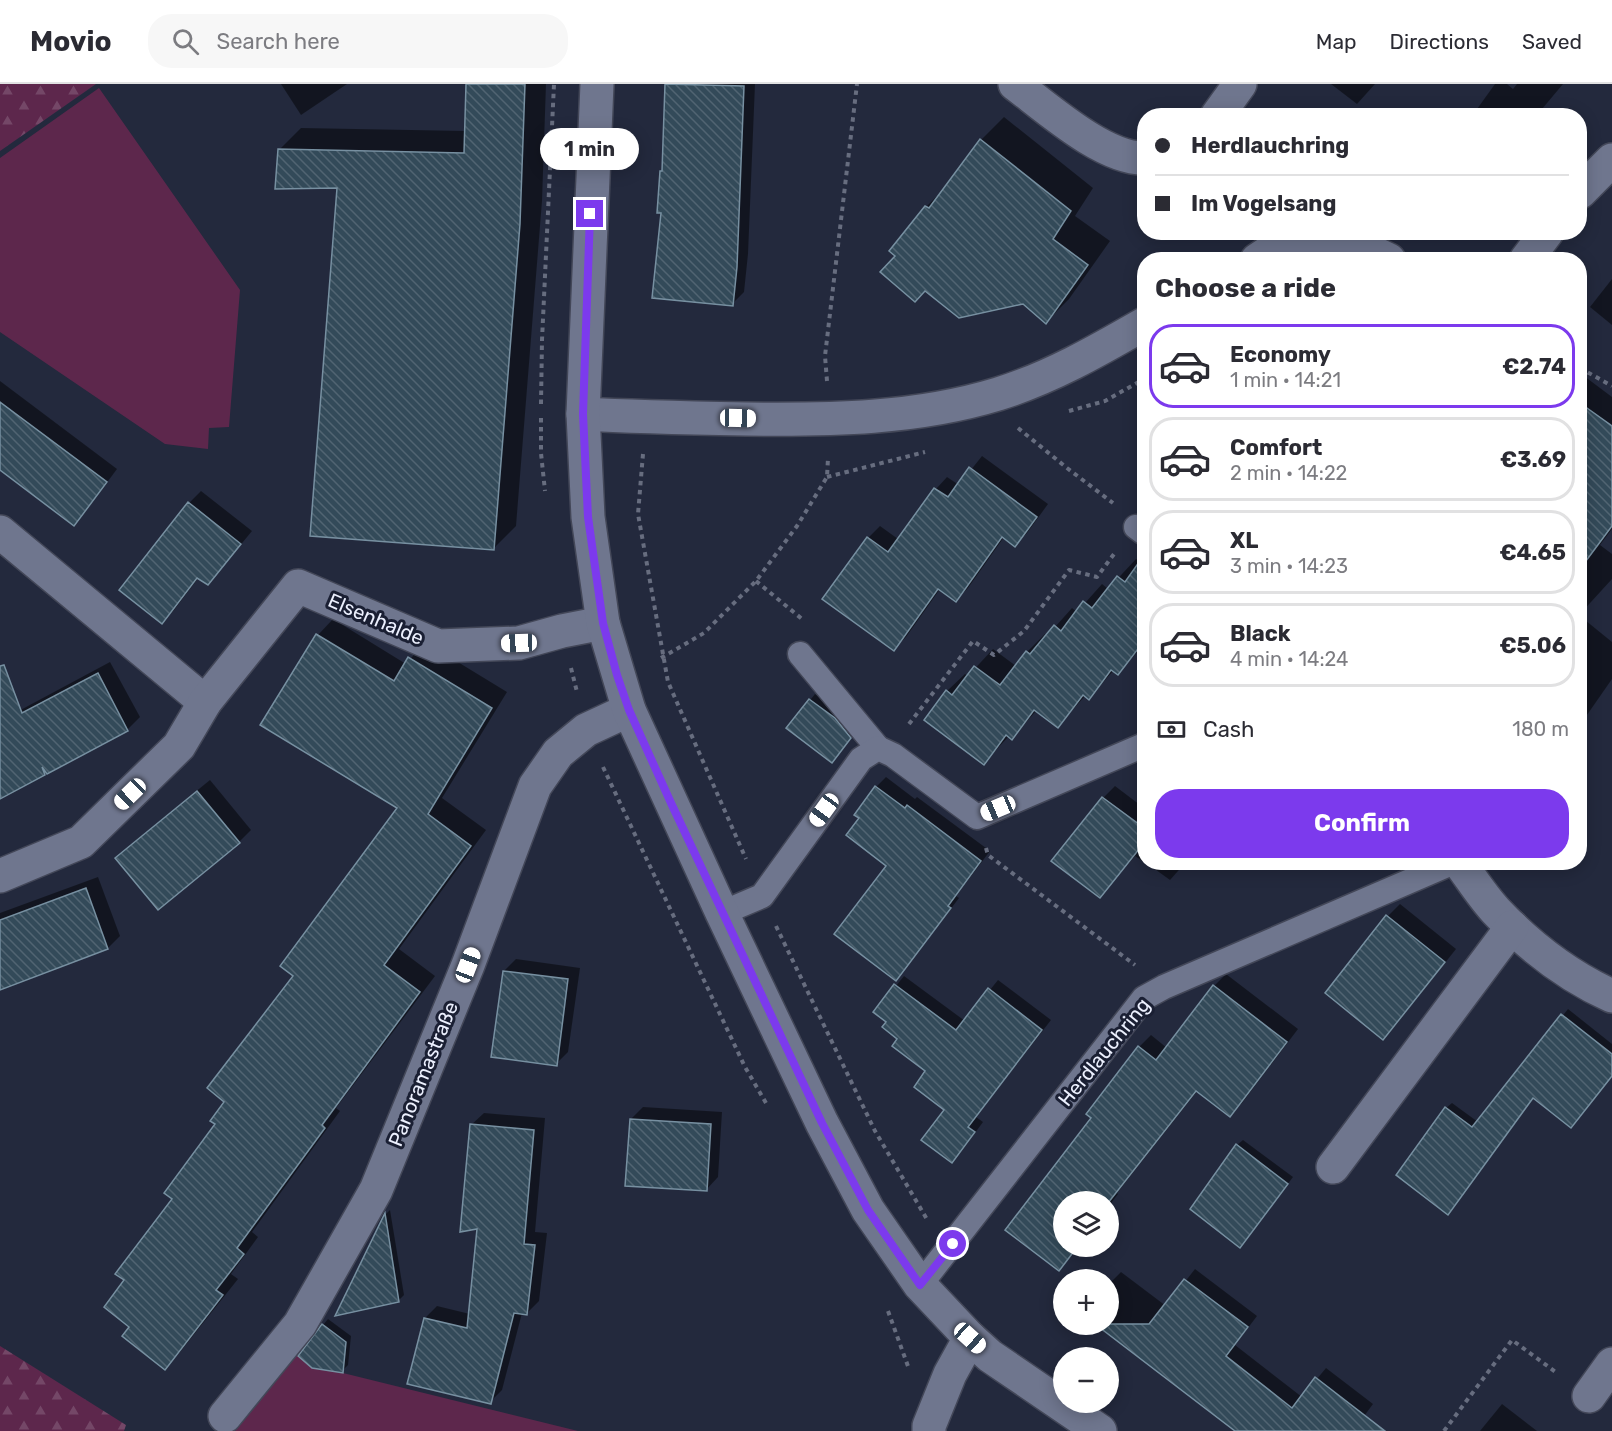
<!DOCTYPE html>
<meta charset="utf-8">
<style>
body{margin:0;font-family:Rubik,sans-serif;background:#f7f7f7;color:#2b2b33;height:100vh;display:flex;flex-direction:column;font-size:22px;white-space:nowrap}
*{box-sizing:border-box;margin:0}
p{font-size:20px;color:#7c7c81}
.icon{flex:none;width:33px;height:33px;fill:none;stroke:currentColor;stroke-width:2;stroke-linecap:round;stroke-linejoin:round}
.map{position:relative;flex:1;overflow:hidden}
.drawer{position:absolute;left:1137px;top:168px;width:450px;height:618px;display:flex;flex-direction:column;background:#fff;border-radius:24px;box-shadow:0 3px 15px #0003}
.drawer>*{flex:none}
.hud{position:absolute;left:1137px;top:24px;width:450px;height:132px;border-radius:24px;box-shadow:0 3px 15px #0003;display:grid;align-content:center;height:132px;padding:0 18px;background:#fff}
.controls{position:absolute;left:1053px;top:1107px;display:grid;gap:12px}
.controls a{display:grid;place-items:center;width:66px;height:66px;border-radius:50%;background:#fff;box-shadow:0 3px 15px #0003;font-size:30px}
.end{position:absolute;width:27px;height:27px;margin:-14px;border:8px solid #7c3aed;background:#fff;box-shadow:0 0 0 3px #fff}
.from{border-radius:50%}
.bubble{position:absolute;height:42px;border-radius:21px;background:#fff;box-shadow:0 3px 15px #0003;font-size:20px;font-weight:700;line-height:42px;text-align:center}
.car{position:absolute;width:18px;height:36px;margin:-18px -9px;border-radius:8px;box-shadow:0 0 4px 2px #0007;background:linear-gradient(#fff 24%,#345 0 40%,#fff 0 76%,#345 0 86%,#fff 0)}
.hud b{display:flex;align-items:center;gap:21px;height:57px;font-size:22px}
.hud b+b{border-top:2px solid #e1e1e2}
.hud i{width:15px;height:15px;background:#2b2b33}
ul{padding:0;list-style:none}
li{display:flex;align-items:center;gap:18px;height:84px;margin:0 12px 9px;padding:0 6px;border:3px solid #e1e1e2;border-radius:24px}
li div{flex:1}
li b{display:block;font-size:22px}
li em{font-style:normal;font-weight:700}
li.on{border-color:#7c3aed}
li>.icon{width:54px;height:54px;stroke-width:1.5}
h2{padding:0 18px;font-size:27px;line-height:72px}
.pay{display:flex;align-items:center;gap:15px;height:66px;padding:0 18px;font-size:22px}
.pay p{margin-inline-start:auto}
.primary-button{display:flex;gap:12px;margin-top:auto;padding:12px 18px}
.primary-button a{flex:1;height:69px;border-radius:24px;background:#7c3aed;color:#fff;font-size:24px;font-weight:700;line-height:69px;text-align:center}
header{display:flex;align-items:center;gap:36px;box-sizing:border-box;height:84px;padding:0 30px;background:#fff;border-bottom:2px solid #e1e1e2}
header strong{font-size:28px}
nav{display:flex;gap:33px;margin-inline-start:auto;font-size:21px}
.search{width:420px;height:54px;background:#f7f7f7;display:flex;align-items:center;gap:15px;box-sizing:border-box;padding:0 21px;border-radius:24px;color:#7c7c81;font-size:22px}
.map>svg:first-child{display:block}
.forest{fill:url(#forest-firs)}
.garden{fill:#5d274c}
.shadow{fill:#0007}
.building{fill:url(#building-back-hatch);stroke:#7790a1;stroke-width:1.5}
.lines{fill:none;stroke-linecap:round;stroke-linejoin:round}
.lane-casing{stroke:#434758;stroke-width:27}
.street-casing{stroke:#434758;stroke-width:36}
.secondary-casing{stroke:#434758;stroke-width:36}
.path{stroke:#676d7f;stroke-width:4;stroke-dasharray:4.5 4.5;stroke-linecap:butt}
.lane{stroke:#6f768e;stroke-width:24}
.street{stroke:#6f768e;stroke-width:33}
.secondary{stroke:#6f768e;stroke-width:33}
.route{stroke:#7c3aed;stroke-width:8}
.labels{text-anchor:middle;stroke-width:6;stroke-linejoin:round;paint-order:stroke}
.street-label{font-size:20px;fill:#ecf0fe;stroke:#1a1f33}
</style>
<header>
<strong>Movio</strong>
<div class="search"><svg class="icon" aria-label="search" viewBox="0 0 24 24"><circle cx="10" cy="10" r="6"/><path d="M15 15l6 6"/></svg>Search here</div>
<nav><a>Map</a><a>Directions</a><a>Saved</a></nav>
</header>
<div class="map">
<svg width="1612" height="1347" viewBox="0 0 1612 1347">
<defs>
<pattern id="forest-firs" width="22" height="20" patternUnits="userSpaceOnUse" patternTransform="scale(1.5)"><rect width="22" height="20" fill="#5d274c"/><path d="M5 1l3.5 6h-7zM16 11l3.5 6h-7z" fill="#744767"/></pattern>
<pattern id="building-back-hatch" width="6" height="6" patternUnits="userSpaceOnUse" patternTransform="scale(1.5)"><rect width="6" height="6" fill="#334a59"/><path d="M-1 5l2 2M0 0l6 6M5-1l2 2" fill="none" stroke="#516472"/></pattern>
</defs>
<rect width="100%" height="100%" fill="#23293d"/>
<g class="forest">
<path d="M0,0h96l-96,67z"/>
<path d="M0,1262l126,79 -2,6h-124z"/>
</g>
<g class="garden">
<path d="M99,4l141,202 -11,137 -20,1 -1,21 -43,-5 -165,-112v-174z"/>
<path d="M294,1269l18,15 31,5 235,58h-343z"/>
</g>
<g class="shadow">
<path d="M281,0h66l-46,31z"/>
<path d="M467,0h79l-4,117 -26,325 -22,22 -155,-361 -60,-37 22,-22 165,3z"/>
<path d="M666,0h89l-7,170 -4,38 -12,12 -69,-93 -2,-40 3,-3z"/>
<path d="M1331,0h44l-18,20z"/>
<path d="M1495,0h12l6,5 4,-5h46l-26,31 -9,-7 -6,8h-50z"/>
<path d="M1004,33l89,71 -18,28 35,25 -41,58 -23,23 -22,-19 -127,-47 -6,-5 35,-44 22,-22 33,-45z"/>
<path d="M1612,195v46l-22,-18z"/>
<path d="M1580,289l32,24v132l-12,16 12,9v25l-32,35z"/>
<path d="M0,297l117,88 -32,43 -12,12 -73,-55z"/>
<path d="M982,372l66,48 -21,29 -12,12 -11,-8 -36,51 -12,12 -16,-11 -34,48 -12,12 -26,-111 12,-12 18,13 38,-50 11,-12 12,8z"/>
<path d="M201,407l51,40 -33,40 -12,12 -8,-6 -25,33 -12,12 27,-119z"/>
<path d="M1144,474v87l-26,28 -4,-3 -25,28 -3,-3 -28,31 -21,-16 -25,28 -3,-2 -25,27 -37,-72 18,-17 3,2 25,-27 23,17 11,-14 18,-18 2,2 25,-28 5,4 25,-28 6,5 28,-30 5,4z"/>
<path d="M1580,532l32,26v37l-32,46z"/>
<path d="M333,535l73,45 19,-22 82,50 -65,106 44,32 -87,119 36,27 -99,132 4,3 -88,121 6,5 -27,37 7,5 -58,73 -15,16 -34,-41 -4,-47 90,-156 9,-23 69,-126 104,-167 -81,-173z"/>
<path d="M110,578l30,55 -12,12 -128,68v-76z"/>
<path d="M815,610l25,19 15,18 -18,24 -49,-27z"/>
<path d="M886,693l29,22 2,-2 73,54 -34,45 3,2 -54,71 -9,10 -8,-114 -27,-47 -5,-3 21,-29z"/>
<path d="M210,696l41,50 -12,12 -110,4z"/>
<path d="M1115,702l29,22v54l-9,-6 -35,40 3,-98z"/>
<path d="M1145,778h41l-16,18z"/>
<path d="M98,793l22,59 -12,12 -108,40v-75z"/>
<path d="M1400,820l56,45 -61,77 -12,12 -56,-45 61,-77z"/>
<path d="M516,875l64,9 -12,84 -12,12 -52,-93z"/>
<path d="M1226,890l72,55 -56,74 -12,12 -32,-25 -81,103 1,1 -10,13v-5h-44v44h15l-20,23 -52,-40 86,-111 46,-71 12,-12 16,13 47,-62z"/>
<path d="M904,892l61,45 33,-41 53,40 -75,97 7,5 -22,30 -9,9 -6,-52 -19,-39 -28,-32 -11,-16 -13,-10z"/>
<path d="M1568,925l44,35v32l-78,21 -86,116 -2,-105 6,-5 26,19z"/>
<path d="M643,1023l79,5 -4,65 -12,13 -75,-71z"/>
<path d="M484,1029l61,5 -10,114 12,1 -8,68 -12,12h-5l-20,77 -12,12 -65,-84 12,-12 33,8 8,-87 -7,-102z"/>
<path d="M1243,1056l50,37 -48,64 -8,-96z"/>
<path d="M390,1126l14,85 -6,6 -60,13 48,-100z"/>
<path d="M1195,1185l62,47 -22,29 67,52 24,-29 47,36 -20,27h-116l-129,-107v-39l13,-13 45,34z"/>
<path d="M328,1235l23,17 -3,29 -6,6 -19,-46z"/>
<path d="M1502,1320l35,27h-57z"/>
</g>
<g class="building">
<path d="M466,0h59l-5,140 -26,326 -184,-14 27,-348 -62,1 3,-40 186,4z"/>
<path d="M665,0l79,2 -7,181 -4,39 -81,-8 9,-85h-4l3,-42h2z"/>
<path d="M980,55l91,72 -18,28 35,26 -42,59 -23,-20 -64,14 -34,-27 -10,11 -35,-30 15,-16 -6,-5 36,-45 4,2z"/>
<path d="M0,318l107,80 -33,44 -74,-56z"/>
<path d="M1580,319l32,23v100l-32,43z"/>
<path d="M969,383l68,50 -22,30 -13,-10 -46,65 -18,-13 -44,62 -72,-52 45,-62 21,15 46,-64 14,9z"/>
<path d="M188,418l53,42 -33,41 -11,-7 -35,46 -43,-34z"/>
<path d="M1144,471v86l-26,34 -7,-5 -22,30 -6,-5 -25,33 -24,-18 -22,30 -6,-5 -22,30 -60,-45 22,-30 6,5 22,-29 26,19 26,-34 4,3 24,-29 7,6 22,-30 9,7 25,-32 8,6z"/>
<path d="M316,550l78,47 14,-24 84,51 -64,106 43,32 -87,119 36,27 -98,133 3,3 -88,120 7,6 -28,36 7,5 -58,75 -43,-34 7,-9 -25,-20 20,-27 -9,-6 57,-75 -8,-6 51,-69 -5,-3 14,-19 -17,-14 86,-112 -13,-10 117,-158 -137,-83z"/>
<path d="M4,581l18,48 76,-40 30,58 -81,43 -5,-7 3,8 -45,24v-133z"/>
<path d="M809,615l26,19 16,20 -19,25 -46,-35z"/>
<path d="M875,702l30,22 2,-3 74,56 -33,45 3,2 -55,73 -62,-47 52,-68 -40,-31 13,-17 -5,-3z"/>
<path d="M197,707l43,52 -82,67 -43,-52z"/>
<path d="M1102,713l42,31v15l-44,55 -49,-37z"/>
<path d="M86,804l22,61 -108,41v-70z"/>
<path d="M1386,831l59,47 -62,78 -58,-47z"/>
<path d="M503,887l65,8 -11,87 -66,-9z"/>
<path d="M894,900l62,46 32,-42 54,42 -74,97 7,5 -23,31 -31,-23 23,-30 -30,-23 11,-16 -33,-25 5,-7 -15,-12 4,-5 -13,-10z"/>
<path d="M1213,901l74,57 -57,75 -34,-26 -88,112 -44,-1v44h14l-19,25 -54,-41 86,-112 -5,-4 52,-68 18,14z"/>
<path d="M1561,930l51,40v22l-41,52 -38,-30 -85,117 -52,-40 49,-68 27,20z"/>
<path d="M630,1035l81,5 -4,67 -82,-5z"/>
<path d="M470,1040l64,6 -10,114 11,1 -8,70 -13,-2 -23,91 -84,-20 17,-66 43,10 10,-99 -17,3z"/>
<path d="M1236,1060l52,40 -48,64 -50,-39z"/>
<path d="M385,1129l14,89 -64,14z"/>
<path d="M1184,1195l64,48 -22,29 66,52 23,-31 70,54h-150l-140,-107h54z"/>
<path d="M322,1240l24,18 -3,31 -31,-5 -14,-12z"/>
</g>
<g class="lines">
<g class="lane-casing">
<g id="lane">
<path d="M1136,443l8,6"/>
<path d="M800,570l78,94"/>
<path d="M722,829l40,-17 99,-137 17,-11 15,7 84,62 167,-72"/>
<path d="M920,1201l224,-287 20,-11 290,-125"/>
</g>
</g>
<g class="street-casing">
<g id="street">
<path d="M1015,0c32,24 89,75 129,74"/>
<path d="M1217,32l23,-32"/>
<path d="M1580,108l32,-32"/>
<path d="M1257,176l9,-6 57,-11 43,6 23,11"/>
<path d="M1526,176l21,-28"/>
<path d="M583,330c54,3 108,4 163,5 85,1 170,0 252,-25 52,-16 99,-43 146,-70"/>
<path d="M0,448l205,170"/>
<path d="M1459,778c12,16 23,34 37,49 33,35 72,65 116,85"/>
<path d="M0,792l81,-34 98,-96 26,-44 93,-116 140,60 81,-3 43,-12 41,-8"/>
<path d="M1333,1083l179,-240"/>
<path d="M1589,1312l23,-32"/>
<path d="M225,1332l75,-92 76,-134 92,-225 67,-179 23,-33 28,-23 43,-20"/>
<path d="M929,1347v-5l21,-52 20,-36"/>
</g>
</g>
<g class="secondary-casing">
<path id="secondary" d="M597,0l-14,330 5,103 15,106 26,87 93,203 100,210 46,87 52,75 50,53 20,18 110,75"/>
</g>
<g class="path">
<path d="M1580,284l32,18"/>
<path d="M827,297l-2,-25 32,-272"/>
<path d="M541,320l1,-64 12,-256"/>
<path d="M1069,327l36,-10 39,-22"/>
<path d="M541,334v35l4,38"/>
<path d="M1018,344l49,40 46,35"/>
<path d="M643,370l-5,60 30,168 78,177"/>
<path d="M827,393l98,-25"/>
<path d="M756,497l46,38"/>
<path d="M661,574l43,-25 52,-52 41,-55 30,-49 1,-19"/>
<path d="M571,584l6,24"/>
<path d="M909,640l64,-83 21,14 30,-24 45,-61 28,7 17,-23"/>
<path d="M603,683l142,300 21,36"/>
<path d="M986,764l2,7 147,110"/>
<path d="M776,842l99,205 53,90"/>
<path d="M888,1227l21,58"/>
<path d="M1444,1347l68,-91 45,33"/>
</g>
<use href="#lane" class="lane"/>
<use href="#street" class="street"/>
<use href="#secondary" class="secondary"/>
</g>
<g class="lines">
<path class="route" d="M590,130l-7,200 5,103 15,106 14,52 12,35 42,93 151,320 46,87 52,75 33,-41"/>
</g>
<g class="labels">
<g class="street-label">
<text transform="translate(376 535) rotate(23)" y="7">Elsenhalde</text>
<text transform="translate(1104 968) rotate(-51)" y="7">Herdlauchring</text>
<text transform="translate(423 990) rotate(-68)" y="7">Panoramastraße</text>
</g>
</g>
</svg>
<div class="controls">
<a><svg class="icon" aria-label="layers" viewBox="0 0 24 24"><path d="M12 4l9 5-9 5-9-5zM3 14l9 5 9-5"/></svg></a>
<a>+</a>
<a>−</a>
</div>
<i class="end from" style="left:953px;top:1160px"></i>
<i class="end" style="left:590px;top:130px"></i>
<div class="bubble" style="left:540px;top:44px;width:99px">1 min</div>
<i class="car" style="left:738px;top:334px;rotate:91deg"></i>
<i class="car" style="left:519px;top:559px;rotate:268deg"></i>
<i class="car" style="left:130px;top:710px;rotate:226deg"></i>
<i class="car" style="left:998px;top:724px;rotate:247deg"></i>
<i class="car" style="left:824px;top:726px;rotate:216deg"></i>
<i class="car" style="left:468px;top:881px;rotate:21deg"></i>
<i class="car" style="left:970px;top:1254px;rotate:132deg"></i>
<div class="hud">
<b><i class="from"></i>Herdlauchring</b>
<b><i></i>Im Vogelsang</b>
</div>
<section class="drawer">
<h2>Choose a ride</h2>
<ul>
<li class="on"><svg class="icon" aria-label="car" viewBox="0 0 24 24"><path d="M5 17H2v-5l4-1 3-4h7l3 4 3 1v5h-3M9 17h6M6 11h13"/><circle cx="7" cy="17" r="2"/><circle cx="17" cy="17" r="2"/></svg><div><b>Economy</b><p>1 min · 14:21</p></div><em>€2.74</em></li>
<li><svg class="icon" aria-label="car" viewBox="0 0 24 24"><path d="M5 17H2v-5l4-1 3-4h7l3 4 3 1v5h-3M9 17h6M6 11h13"/><circle cx="7" cy="17" r="2"/><circle cx="17" cy="17" r="2"/></svg><div><b>Comfort</b><p>2 min · 14:22</p></div><em>€3.69</em></li>
<li><svg class="icon" aria-label="car" viewBox="0 0 24 24"><path d="M5 17H2v-5l4-1 3-4h7l3 4 3 1v5h-3M9 17h6M6 11h13"/><circle cx="7" cy="17" r="2"/><circle cx="17" cy="17" r="2"/></svg><div><b>XL</b><p>3 min · 14:23</p></div><em>€4.65</em></li>
<li><svg class="icon" aria-label="car" viewBox="0 0 24 24"><path d="M5 17H2v-5l4-1 3-4h7l3 4 3 1v5h-3M9 17h6M6 11h13"/><circle cx="7" cy="17" r="2"/><circle cx="17" cy="17" r="2"/></svg><div><b>Black</b><p>4 min · 14:24</p></div><em>€5.06</em></li>
</ul>
<div class="pay"><svg class="icon" aria-label="cash" viewBox="0 0 24 24"><path d="M3 7h18v10H3z"/><circle cx="12" cy="12" r="2"/></svg>Cash<p>180 m</p></div>
<div class="primary-button"><a>Confirm</a></div>
</section>
</div>
